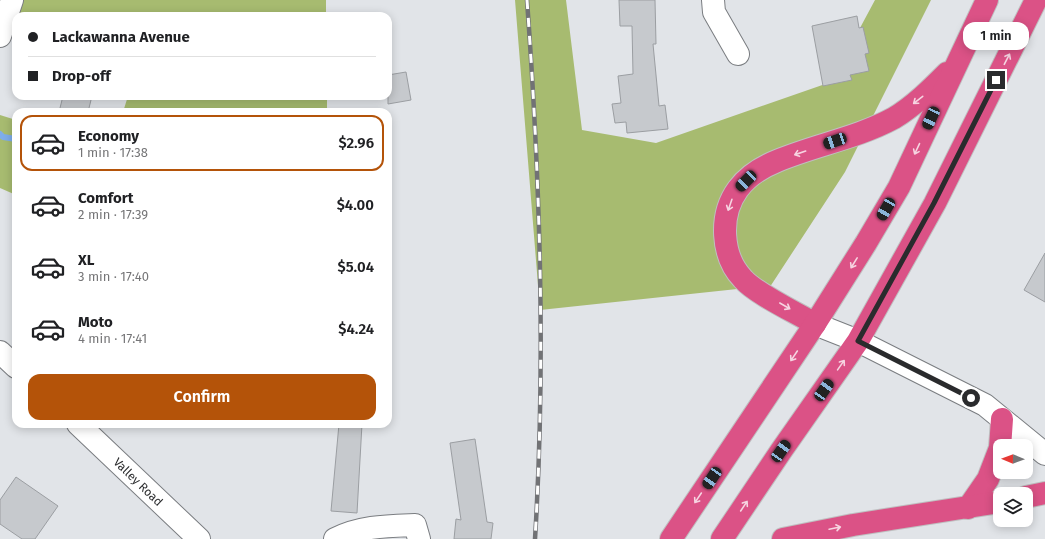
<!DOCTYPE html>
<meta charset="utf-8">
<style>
body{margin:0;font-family:"Fira Sans",sans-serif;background:#f2f2f2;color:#202124;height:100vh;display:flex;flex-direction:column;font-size:15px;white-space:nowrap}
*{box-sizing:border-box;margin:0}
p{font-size:13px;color:#757577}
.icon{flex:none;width:22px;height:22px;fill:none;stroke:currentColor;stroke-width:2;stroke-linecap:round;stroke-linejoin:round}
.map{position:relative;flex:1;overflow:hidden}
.side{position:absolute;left:12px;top:108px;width:380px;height:320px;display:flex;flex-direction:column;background:#fff;border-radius:12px;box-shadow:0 2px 10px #0003}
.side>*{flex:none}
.guide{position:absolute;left:12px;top:12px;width:380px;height:88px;border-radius:12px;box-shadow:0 2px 10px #0003;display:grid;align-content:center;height:88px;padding:0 16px;background:#fff}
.needle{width:26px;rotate:271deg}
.buttons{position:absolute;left:993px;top:439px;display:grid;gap:8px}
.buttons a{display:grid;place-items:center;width:40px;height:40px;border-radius:8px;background:#fff;box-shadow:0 2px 10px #0003;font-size:20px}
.end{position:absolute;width:18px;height:18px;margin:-9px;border:5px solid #2a2b2d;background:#fff;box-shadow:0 0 0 2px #fff}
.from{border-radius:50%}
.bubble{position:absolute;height:28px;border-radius:12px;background:#fff;box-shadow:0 2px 10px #0003;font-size:13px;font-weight:600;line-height:28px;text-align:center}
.car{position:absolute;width:12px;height:24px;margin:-12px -6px;border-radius:5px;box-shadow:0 0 3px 1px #0007;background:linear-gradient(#222 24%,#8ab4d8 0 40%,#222 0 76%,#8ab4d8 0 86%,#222 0)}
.guide b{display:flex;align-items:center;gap:14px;height:38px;font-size:15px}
.guide b+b{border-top:1px solid #e0e0e0}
.guide i{width:10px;height:10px;background:#202124}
ul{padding:7px 0 0;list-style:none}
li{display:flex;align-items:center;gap:12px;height:56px;margin:0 8px 6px;padding:0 8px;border:2px solid transparent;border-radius:12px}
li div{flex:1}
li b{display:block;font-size:15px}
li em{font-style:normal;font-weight:600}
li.current{border-color:#b45309}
li>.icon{width:36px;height:36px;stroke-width:1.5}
.primary-button{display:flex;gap:8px;margin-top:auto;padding:8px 16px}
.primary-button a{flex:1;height:46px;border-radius:12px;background:#b45309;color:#fff;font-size:16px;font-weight:600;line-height:46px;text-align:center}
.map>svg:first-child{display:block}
.forest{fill:#a7bb70}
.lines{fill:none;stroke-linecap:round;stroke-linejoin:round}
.stream{stroke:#7eadea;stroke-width:6}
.building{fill:#c6c9cd;stroke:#9b9ea2}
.minor-casing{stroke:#7a7d81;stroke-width:24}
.highway-casing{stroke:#bfbfc0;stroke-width:24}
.minor{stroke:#fff;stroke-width:22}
.highway{stroke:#db5286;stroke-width:22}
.rail-casing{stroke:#717275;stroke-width:4.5}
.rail{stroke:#fff;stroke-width:3;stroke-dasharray:9;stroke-linecap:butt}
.oneway{stroke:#f6d4e1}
.route{stroke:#2a2b2d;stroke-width:5}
.labels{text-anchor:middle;stroke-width:3.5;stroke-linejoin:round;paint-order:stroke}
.street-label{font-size:12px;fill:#2a2b2d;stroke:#fff}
</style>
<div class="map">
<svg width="1045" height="539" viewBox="0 0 1045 539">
<rect width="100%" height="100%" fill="#e1e4e8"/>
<g class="forest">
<path d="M12,0h314v16h-296l-21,-5z"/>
<path d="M515,0h51l16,130 74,13 175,-61 44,-82h56l-86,172 -81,124 -8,-9 -216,23z"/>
<path d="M128,96h199v16h-204z"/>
<path d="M0,115l16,5v75l-16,-7z"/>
</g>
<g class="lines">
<path class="stream" d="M0,134l3,3 13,2"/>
</g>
<g class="building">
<path d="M619,0h36l1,44h-3l6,62 6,-1 3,24 -41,4 -1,-11 -11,1 -3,-19 9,-1 -3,-27 15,-2 -1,-48h-12z"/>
<path d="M857,16l2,12 4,-1 6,26 -4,1 4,17 -19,4 2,5 -29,6 -11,-60z"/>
<path d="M406,72l5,28 -23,4v-29z"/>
<path d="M63,96h29l-4,16h-29z"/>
<path d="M1045,253v49l-21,-12z"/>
<path d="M339,424h23l-5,89 -26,-2z"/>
<path d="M475,439l12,83 6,1 -2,16h-37l2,-20 5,1 -11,-77z"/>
<path d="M16,477l42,29 -23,33h-13l-22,-15v-24z"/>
</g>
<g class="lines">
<g class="minor-casing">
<g id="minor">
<path d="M713,0l1,12 24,42"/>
<path d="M0,36l12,-36"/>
<path d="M815,324l43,17 127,64 60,49"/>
<path d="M0,352l16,15"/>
<path d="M78,424l121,115"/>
<path d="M335,539c26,-13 52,-13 80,-14l4,14"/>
</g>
</g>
<g class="highway-casing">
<g id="highway">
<path d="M815,324c-18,-11 -59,-30 -72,-45 -22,-23 -24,-64 -5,-90 9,-12 24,-22 39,-28 38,-16 80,-23 117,-43 20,-12 37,-29 53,-45"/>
<path d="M1026,497l19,-4"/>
<path d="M968,508l20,-29 12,-31 2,-29"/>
<path d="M671,539l144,-215 51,-81 33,-56 88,-187"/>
<path d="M722,539l59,-88 77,-110 77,-138 101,-203"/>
<path d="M783,539l70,-14 147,-23"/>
</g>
</g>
<use href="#minor" class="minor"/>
<use href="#highway" class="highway"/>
<g class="rail-casing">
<path id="rail" d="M527,0c13,180 19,359 8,539"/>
</g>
<use href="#rail" class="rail"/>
</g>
<defs><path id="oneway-shaft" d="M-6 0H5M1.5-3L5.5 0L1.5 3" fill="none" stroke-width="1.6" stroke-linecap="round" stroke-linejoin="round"/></defs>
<g class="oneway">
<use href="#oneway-shaft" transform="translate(1007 59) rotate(-63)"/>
<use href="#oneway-shaft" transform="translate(918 100) rotate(142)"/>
<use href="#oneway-shaft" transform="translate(917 149) rotate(115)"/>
<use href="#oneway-shaft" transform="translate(800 153) rotate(161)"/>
<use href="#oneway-shaft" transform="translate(730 205) rotate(109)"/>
<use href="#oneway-shaft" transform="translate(854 263) rotate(122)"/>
<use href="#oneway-shaft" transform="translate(785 306) rotate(30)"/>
<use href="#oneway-shaft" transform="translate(794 356) rotate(124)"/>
<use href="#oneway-shaft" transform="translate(841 365) rotate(-55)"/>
<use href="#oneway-shaft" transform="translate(698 498) rotate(124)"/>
<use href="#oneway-shaft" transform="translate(744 506) rotate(-56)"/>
<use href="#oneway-shaft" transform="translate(835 528) rotate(-12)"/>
</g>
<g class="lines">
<path class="route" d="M971,398l-113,-57 76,-138 62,-123"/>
</g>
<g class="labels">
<g class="street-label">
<text transform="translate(138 482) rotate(44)" y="4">Valley Road</text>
</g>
</g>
</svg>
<div class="buttons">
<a><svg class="needle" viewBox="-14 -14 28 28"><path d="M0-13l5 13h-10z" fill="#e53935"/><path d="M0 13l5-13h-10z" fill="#757577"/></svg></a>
<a><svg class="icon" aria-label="layers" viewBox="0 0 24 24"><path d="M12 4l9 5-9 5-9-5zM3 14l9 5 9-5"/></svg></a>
</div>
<i class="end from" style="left:971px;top:398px"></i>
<i class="end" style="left:996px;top:80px"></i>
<div class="bubble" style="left:963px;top:22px;width:66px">1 min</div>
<i class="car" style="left:931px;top:118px;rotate:205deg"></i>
<i class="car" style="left:835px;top:141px;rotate:251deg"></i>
<i class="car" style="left:746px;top:181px;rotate:225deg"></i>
<i class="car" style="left:886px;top:209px;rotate:210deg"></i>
<i class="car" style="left:824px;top:390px;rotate:35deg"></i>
<i class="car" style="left:781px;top:451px;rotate:35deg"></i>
<i class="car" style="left:712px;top:478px;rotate:214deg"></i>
<div class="guide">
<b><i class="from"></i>Lackawanna Avenue</b>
<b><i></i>Drop-off</b>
</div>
<section class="side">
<ul>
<li class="current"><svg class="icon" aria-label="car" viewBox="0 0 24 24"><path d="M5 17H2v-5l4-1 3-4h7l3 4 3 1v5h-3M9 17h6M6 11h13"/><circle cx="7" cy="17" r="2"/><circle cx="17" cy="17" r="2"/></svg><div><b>Economy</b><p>1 min · 17:38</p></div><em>$2.96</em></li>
<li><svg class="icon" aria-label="car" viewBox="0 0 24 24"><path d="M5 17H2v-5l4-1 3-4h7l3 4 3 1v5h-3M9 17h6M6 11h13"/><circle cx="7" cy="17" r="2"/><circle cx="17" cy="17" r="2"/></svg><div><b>Comfort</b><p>2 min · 17:39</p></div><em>$4.00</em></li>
<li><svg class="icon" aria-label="car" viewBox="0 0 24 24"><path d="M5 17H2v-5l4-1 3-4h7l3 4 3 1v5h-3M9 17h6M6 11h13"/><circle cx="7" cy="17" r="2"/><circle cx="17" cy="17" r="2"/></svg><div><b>XL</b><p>3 min · 17:40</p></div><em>$5.04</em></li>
<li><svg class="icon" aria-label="car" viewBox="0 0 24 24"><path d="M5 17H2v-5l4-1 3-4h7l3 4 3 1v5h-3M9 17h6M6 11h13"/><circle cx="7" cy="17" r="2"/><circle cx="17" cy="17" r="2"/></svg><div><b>Moto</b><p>4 min · 17:41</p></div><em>$4.24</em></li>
</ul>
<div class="primary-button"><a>Confirm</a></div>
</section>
</div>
